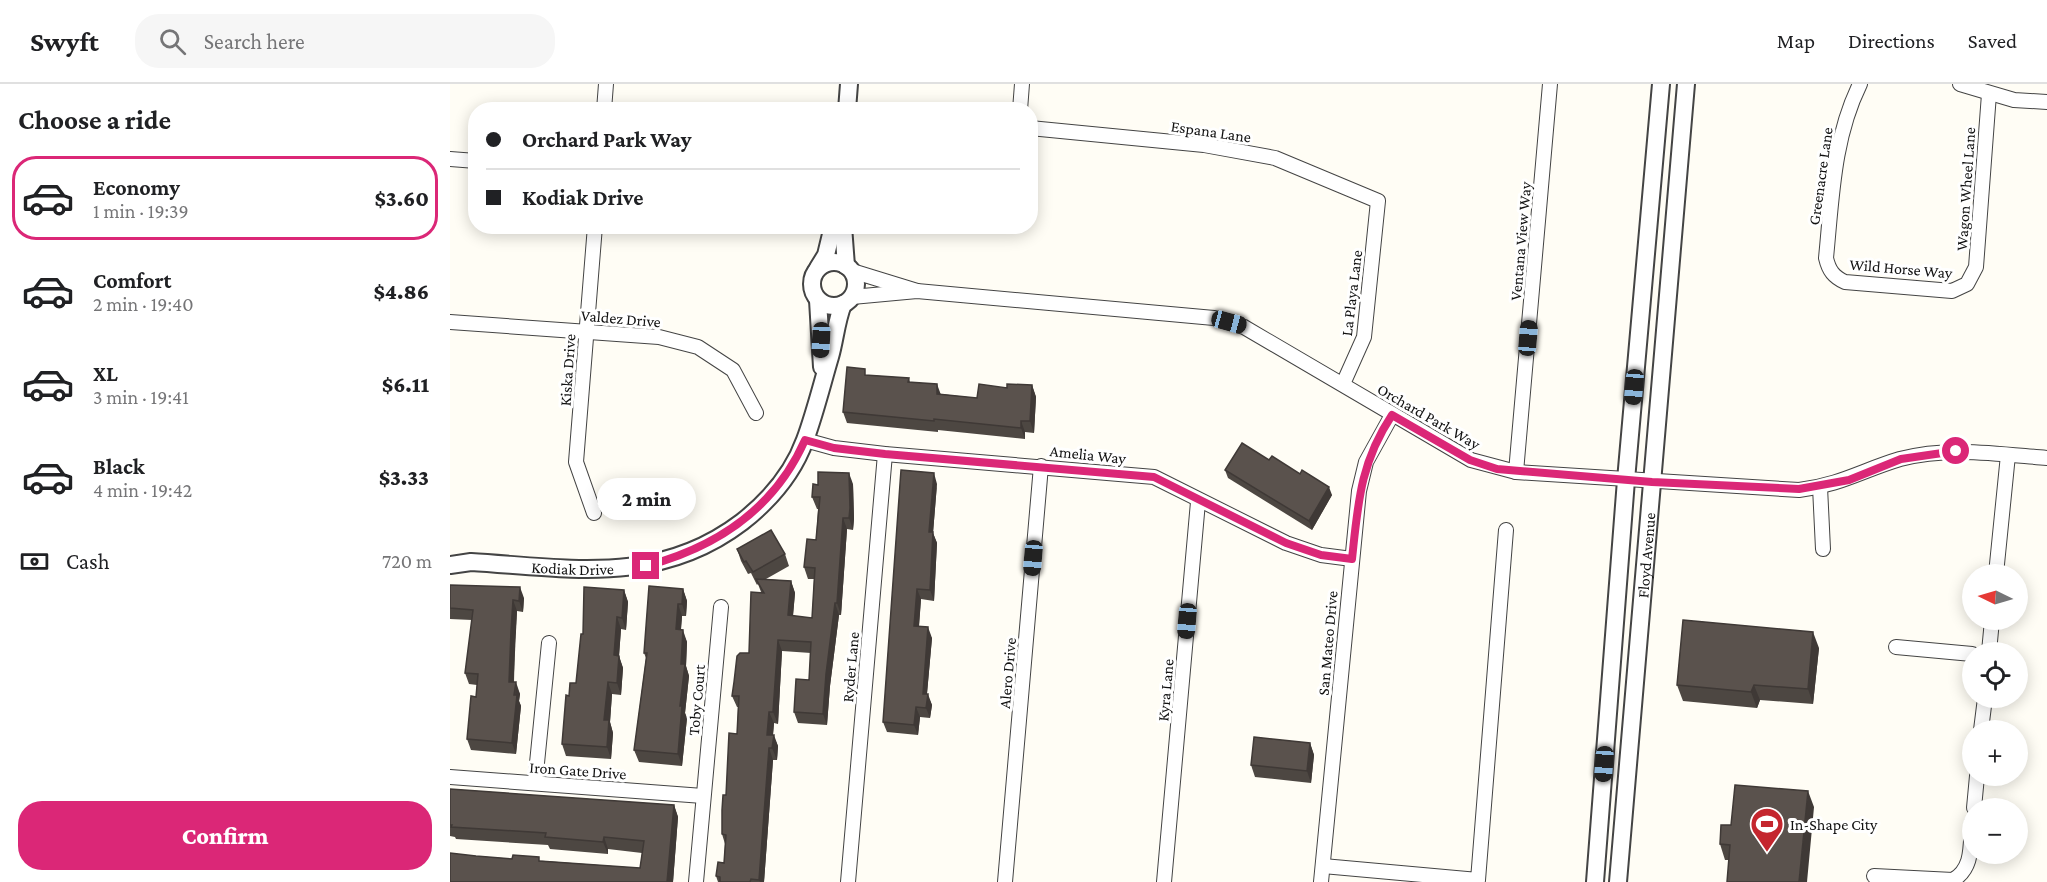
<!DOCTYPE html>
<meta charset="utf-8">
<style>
body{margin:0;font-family:"Crimson Pro",serif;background:#f6f6f6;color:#202124;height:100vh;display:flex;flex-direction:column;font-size:22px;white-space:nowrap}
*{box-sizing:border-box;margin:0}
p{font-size:20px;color:#757577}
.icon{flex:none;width:33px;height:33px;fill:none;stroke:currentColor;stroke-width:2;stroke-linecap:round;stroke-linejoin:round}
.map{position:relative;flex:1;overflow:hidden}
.sheet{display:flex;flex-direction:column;background:#fff;width:450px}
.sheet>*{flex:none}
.hud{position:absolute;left:18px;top:18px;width:570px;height:132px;border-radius:24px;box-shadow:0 3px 15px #0003;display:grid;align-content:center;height:132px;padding:0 18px;background:#fff}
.needle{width:39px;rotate:275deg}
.buttons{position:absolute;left:1512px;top:480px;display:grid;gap:12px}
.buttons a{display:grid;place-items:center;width:66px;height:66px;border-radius:50%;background:#fff;box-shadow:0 3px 15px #0003;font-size:30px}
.end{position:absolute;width:27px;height:27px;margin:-14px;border:8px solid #db2777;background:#fff;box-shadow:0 0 0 3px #fff}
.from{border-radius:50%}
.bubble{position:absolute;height:42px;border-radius:21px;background:#fff;box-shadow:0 3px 15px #0003;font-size:20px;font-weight:800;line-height:42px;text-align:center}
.car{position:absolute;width:18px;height:36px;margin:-18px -9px;border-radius:8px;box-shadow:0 0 4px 2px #0007;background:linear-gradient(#222 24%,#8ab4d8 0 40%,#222 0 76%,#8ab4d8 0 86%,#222 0)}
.hud b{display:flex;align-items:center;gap:21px;height:57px;font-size:22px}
.hud b+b{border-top:2px solid #e0e0e0}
.hud i{width:15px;height:15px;background:#202124}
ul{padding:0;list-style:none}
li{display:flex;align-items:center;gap:18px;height:84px;margin:0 12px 9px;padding:0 6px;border:3px solid transparent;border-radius:24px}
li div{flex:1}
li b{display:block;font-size:22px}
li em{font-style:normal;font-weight:800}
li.current{border-color:#db2777}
li>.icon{width:54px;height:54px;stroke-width:1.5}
h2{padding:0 18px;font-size:27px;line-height:72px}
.pay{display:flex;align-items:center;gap:15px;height:66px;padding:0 18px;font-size:22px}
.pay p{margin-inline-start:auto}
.cta{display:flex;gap:12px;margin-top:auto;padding:12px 18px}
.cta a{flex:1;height:69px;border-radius:24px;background:#db2777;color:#fff;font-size:24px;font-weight:800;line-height:69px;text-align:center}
header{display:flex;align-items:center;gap:36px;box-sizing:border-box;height:84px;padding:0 30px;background:#fff;border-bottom:2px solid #e0e0e0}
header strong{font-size:28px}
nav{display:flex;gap:33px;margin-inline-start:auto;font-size:21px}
.search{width:420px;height:54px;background:#f6f6f6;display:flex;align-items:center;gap:15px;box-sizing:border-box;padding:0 21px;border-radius:24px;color:#757577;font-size:22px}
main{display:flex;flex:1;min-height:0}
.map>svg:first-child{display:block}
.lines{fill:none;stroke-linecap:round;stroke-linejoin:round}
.minor-casing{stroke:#444;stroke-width:16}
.tertiary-casing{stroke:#444;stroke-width:20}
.minor{stroke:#fff;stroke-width:14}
.tertiary{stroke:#fff;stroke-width:16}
.wall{fill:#4d4742}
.shaded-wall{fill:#3f3936}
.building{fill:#5a524d;stroke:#3f3936;stroke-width:1.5}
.route{stroke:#db2777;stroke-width:8}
.labels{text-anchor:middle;stroke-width:6;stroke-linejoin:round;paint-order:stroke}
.street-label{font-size:16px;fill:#111;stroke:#fff}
.poi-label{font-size:16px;fill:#111;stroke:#fff;text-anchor:start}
</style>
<header>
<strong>Swyft</strong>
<div class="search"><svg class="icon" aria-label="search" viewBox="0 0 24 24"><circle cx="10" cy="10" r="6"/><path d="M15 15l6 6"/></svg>Search here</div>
<nav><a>Map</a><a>Directions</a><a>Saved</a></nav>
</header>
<main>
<section class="sheet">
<h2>Choose a ride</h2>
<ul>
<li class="current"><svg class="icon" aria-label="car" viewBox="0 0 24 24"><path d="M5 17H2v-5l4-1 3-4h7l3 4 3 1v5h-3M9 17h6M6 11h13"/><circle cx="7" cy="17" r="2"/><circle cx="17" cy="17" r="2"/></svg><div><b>Economy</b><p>1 min · 19:39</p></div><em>$3.60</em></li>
<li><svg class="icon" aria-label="car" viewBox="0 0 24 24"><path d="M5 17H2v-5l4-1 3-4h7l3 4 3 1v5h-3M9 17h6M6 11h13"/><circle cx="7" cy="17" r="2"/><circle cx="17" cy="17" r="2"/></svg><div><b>Comfort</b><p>2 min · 19:40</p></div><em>$4.86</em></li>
<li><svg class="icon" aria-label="car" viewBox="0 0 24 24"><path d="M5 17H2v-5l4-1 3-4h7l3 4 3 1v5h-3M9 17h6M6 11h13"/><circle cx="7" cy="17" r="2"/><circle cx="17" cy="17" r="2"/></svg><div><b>XL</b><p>3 min · 19:41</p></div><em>$6.11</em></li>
<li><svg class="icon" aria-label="car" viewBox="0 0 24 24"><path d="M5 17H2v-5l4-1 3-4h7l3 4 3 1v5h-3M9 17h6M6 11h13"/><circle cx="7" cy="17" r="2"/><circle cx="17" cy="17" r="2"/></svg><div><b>Black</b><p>4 min · 19:42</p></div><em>$3.33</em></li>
</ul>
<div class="pay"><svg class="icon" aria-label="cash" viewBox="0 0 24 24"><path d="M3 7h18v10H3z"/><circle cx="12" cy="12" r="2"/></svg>Cash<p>720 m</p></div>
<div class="cta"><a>Confirm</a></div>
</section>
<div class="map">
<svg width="1597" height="798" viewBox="0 0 1597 798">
<rect width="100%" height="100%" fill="#fffdf5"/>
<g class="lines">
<g class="minor-casing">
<g id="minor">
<path d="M1410,0c-27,55 -28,114 -34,174 3,13 8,19 19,24l107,9 15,-7 9,-17 13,-173"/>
<path d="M1510,0l54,16 33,2"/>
<path d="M154,26l2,-26"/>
<path d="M570,26l2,-26"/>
<path d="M580,44l174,17 71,13 103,43 -14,136 -21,47"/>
<path d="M0,75l26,2"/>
<path d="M402,187l65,20"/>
<path d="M402,213l65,-6 297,27 30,9 227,133 45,12 283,18c41,-5 64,-20 101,-31 48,-13 99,-5 147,-1"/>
<path d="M0,238l209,15 39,10 35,23 23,43"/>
<path d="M355,356l29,8 51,6 269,23 132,66 35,12 31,4"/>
<path d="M1066,388l34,-388"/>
<path d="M1370,403l3,62"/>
<path d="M144,429l-18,-51 19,-236"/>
<path d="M1546,490l12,-119"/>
<path d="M1446,563l76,7"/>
<path d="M1539,568l3,-32"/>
<path d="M1531,646l4,-32"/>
<path d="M0,693l253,19"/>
<path d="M85,699l14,-140"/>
<path d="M1524,724l3,-32"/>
<path d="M873,782l155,14 28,-350"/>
<path d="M1424,792l79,4c21,-12 17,-36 19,-58"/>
<path d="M246,798l25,-275"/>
<path d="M398,798l37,-428"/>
<path d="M555,798l36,-416"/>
<path d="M714,798l34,-380"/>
<path d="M871,798l38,-391 7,-29 26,-47"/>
</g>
</g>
<g class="tertiary-casing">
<g id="tertiary">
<path d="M397,26l2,-26"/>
<path d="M393,142l3,40"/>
<circle cx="384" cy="200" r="22"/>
<path d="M368,184l8,-13 7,-29"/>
<path d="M368,216l4,67"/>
<path id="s1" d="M0,481l21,-3c98,6 187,24 271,-40 28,-22 51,-49 63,-82 10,-27 17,-56 25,-83 5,-17 6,-35 13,-53"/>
<path d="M1145,798l31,-402 35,-396"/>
<path id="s2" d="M1168,798l68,-798"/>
</g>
</g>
<use href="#minor" class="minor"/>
<use href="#tertiary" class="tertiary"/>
</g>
<g class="wall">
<path d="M418,291l41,3 1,4 31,12 36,4 30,-10 25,-3 4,12 -2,36 -9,-1v7l-87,-9v2l-91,-9 -4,-11z"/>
<path d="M819,376l63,35 -20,35 -84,-52 -3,-8z"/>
<path d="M403,400l1,35 -1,11 -6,-1 -6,86h-2l-9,71 -3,39 -29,-2 -4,-11 15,-32 2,-27 -29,-2 -4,73 -4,-1 -1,12 5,11 -1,14h-4l-9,122h-46l-2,-6 8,-13 1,-19 -3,-10 4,-39 11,-61 1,-27h-1l-5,-11 17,-43 12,-61 -3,-8 -1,1 -6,-12 -3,1 -7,-13 -4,-12 48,5 4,12 -23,13 25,2 4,12 -2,23 19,2 2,-39h-6l-4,-12 12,-27 2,-31h-1l-5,-12z"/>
<path d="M487,400l-4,49 4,10 -3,58 -13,-2 -2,28 13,11 -5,56 5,11 -2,13 -10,-1 -2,18 -31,-3 -4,-10z"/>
<path d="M0,501l74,13 -1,14 -6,-1 -2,31 -1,40 6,12 -1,7 2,5 -5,48 -45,-4 -4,-11 9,-42 1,-12 -8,-1 -4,-11 7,-53 -22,-1z"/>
<path d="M233,505l4,12 -1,15h-4l-1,13 6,13 -1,24 3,10 -4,37 2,5 -5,48 -43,-4 -5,-12 12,-92 -2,-5z"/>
<path d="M174,506l4,12 -2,28 -5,-1 -2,27 4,12 -2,27 -9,-1 -2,28 3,11 -2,26 -45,-3 -4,-12 7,-48 7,-13 7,-49z"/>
<path d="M1369,564l-6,56 -53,-4 -3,8 -74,-7 -6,-16z"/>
<path d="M860,659l4,12 -3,28 -56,-6 -4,-12z"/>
<path d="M0,705l224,16 4,12 -5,65h-223l26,-26 164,12 2,-15 -34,-4v5l-58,-5 -2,-4 -92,-6 -1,-2 -5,-1z"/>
<path d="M1364,723l-85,53h-4l-5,-16 11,-19z"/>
</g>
<g class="shaded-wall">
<path d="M487,300l4,11 -4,-1z"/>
<path d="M582,301l4,12 -2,36 -4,-12z"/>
<path d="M571,337l4,11v7l-4,-11z"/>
<path d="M399,389l4,11 1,35 -1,11 -4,-12z"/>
<path d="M484,389l3,11 -4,49 4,10 -3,58 -4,-11 -1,-58z"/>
<path d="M879,403l3,8 -20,35 -3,-9z"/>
<path d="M393,434l4,11 -6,86 -4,-12z"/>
<path d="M341,497l4,12 -3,33 -4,-11z"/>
<path d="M70,503l4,11 -1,14 -4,-11z"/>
<path d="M233,505l4,12 -1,15 -4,-12z"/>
<path d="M467,505l4,10 -3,38 -4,-11z"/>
<path d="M174,506l4,12 -2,28 -4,-12z"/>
<path d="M63,516l4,11 -4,82 -4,-11z"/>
<path d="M385,519l4,12 -9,71 -3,39 -4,-11 3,-40z"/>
<path d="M228,520l4,12 -2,25 -4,-12z"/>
<path d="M167,533l4,12 -2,27 4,12 -2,27 -4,-12 -3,-28z"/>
<path d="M478,543l4,11 -6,66 -3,-10z"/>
<path d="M233,546l4,12 -1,24 3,10 -4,37 2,5 -5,48 -4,-12z"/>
<path d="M1363,548l6,16 -6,56 -5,-15z"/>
<path d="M328,556l4,11 -4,73 -5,-12z"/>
<path d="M66,598l4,12 -1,7 2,5 -5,48 -4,-11z"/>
<path d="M158,598l4,12 -2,28 3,11 -2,26 -4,-12 -3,-27z"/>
<path d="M1304,601l6,15 -3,8 -6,-16z"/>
<path d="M478,610l4,11 -2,13 -4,-10z"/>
<path d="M466,623l4,10 -2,18 -4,-10z"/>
<path d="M319,628l5,11 -2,23 -5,-11z"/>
<path d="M324,651l4,11 -1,14 -5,-12z"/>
<path d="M860,659l4,12 -3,28 -4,-12z"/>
<path d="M319,664l4,12 -9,122h-4l-1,-2z"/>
<path d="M1358,707l6,16 -7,75h-8z"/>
<path d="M224,721l4,12 -5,65h-6z"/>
<path d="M154,753l4,12v5l-5,-12z"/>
</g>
<g class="building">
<path d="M397,283l18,2v6l44,3 -1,4 29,2v10l40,4 2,-14 28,4v-4l25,1 -2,36h-9v7l-87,-9v2l-91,-9z"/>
<path d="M792,359l27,17 3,-4 28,18 2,-4 27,17 -20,34 -84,-51z"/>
<path d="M451,386l33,3 -5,59h4l-3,58 -13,-1 -3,37 14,1 -5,67h5l-2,14 -10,-1 -2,18 -31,-3z"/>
<path d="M368,388l31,1 1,35 -1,10h-6l-6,85h-2l-9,71 -3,40 -29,-2 2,-33 13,1 2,-38 -33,-2 -5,72h-4l-2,23h7l-2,13h-3l-10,132 -8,-1 -1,3h-30v-5l-4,-1 2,-14 6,1 2,-28 -4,-1v-24l1,-15h3l3,-62 8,1 2,-38h-7l2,-14 3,-26 3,-3h9l2,-61 13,1 -8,-14 35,2 -3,34 24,3 3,-50 -11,-1 3,-28 9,1 4,-43h-8l1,-13 5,1z"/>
<path d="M321,446l14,24 -32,18 -7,-11 -2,1 -7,-13z"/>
<path d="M0,501l70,2 -1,14 -6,-1 -2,31 -2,51h7l-2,13h3l-5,48 -45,-4 4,-43 5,1 2,-23 -13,-1 8,-63 -23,-2z"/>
<path d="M199,502l34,3 -1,15h-4l-2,25 7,1 -2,34h4l-5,42h2l-4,48 -44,-4 13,-97h-3z"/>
<path d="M134,503l40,3 -2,28 -5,-1 -3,38 5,1 -2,27 -9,-1 -4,38h5l-2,27 -45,-3 4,-49 3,1 1,-13h6l5,-49h2z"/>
<path d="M1233,536l130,12 -5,57 -54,-4 -3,7 -74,-7z"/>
<path d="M804,653l56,6 -3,28 -56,-6z"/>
<path d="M1285,701l73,6 -9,91h-72l3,-37 -10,-1 1,-19h10z"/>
<path d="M0,705l224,16 -7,77h-217v-29l26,3 36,3 1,-4 26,2v4l101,7 4,-27 -40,-4 -1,5 -58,-5 1,-4 -95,-6 1,-2h-2z"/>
</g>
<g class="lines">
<path class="route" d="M196,482c71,-19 129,-58 159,-126l29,8 51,6 269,23 132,66 35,12 31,4c6,-55 8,-96 40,-144l78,45 27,9 155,13 147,7 50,-9 52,-21 55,-8"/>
</g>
<defs>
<g id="stadium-pin" transform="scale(1.725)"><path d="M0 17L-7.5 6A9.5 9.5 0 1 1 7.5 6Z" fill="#c4262e" stroke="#fff"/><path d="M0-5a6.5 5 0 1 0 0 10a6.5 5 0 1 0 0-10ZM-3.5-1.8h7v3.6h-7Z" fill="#fff"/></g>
</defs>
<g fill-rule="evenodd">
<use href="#stadium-pin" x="1317" y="740"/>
</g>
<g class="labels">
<g class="street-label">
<text transform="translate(761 47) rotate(8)" y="6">Espana Lane</text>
<text transform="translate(1370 92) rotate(-82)" y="6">Greenacre Lane</text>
<text transform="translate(1515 105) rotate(-86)" y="6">Wagon Wheel Lane</text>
<text transform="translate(1070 157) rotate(-85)" y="6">Ventana View Way</text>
<text transform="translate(1451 184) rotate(5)" y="6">Wild Horse Way</text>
<text transform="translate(901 209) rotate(-83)" y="6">La Playa Lane</text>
<text transform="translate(171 234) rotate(5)" y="6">Valdez Drive</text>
<text transform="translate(117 286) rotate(-86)" y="6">Kiska Drive</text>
<text transform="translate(979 332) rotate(30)" y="6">Orchard Park Way</text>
<text transform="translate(638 370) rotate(6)" y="6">Amelia Way</text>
<text dy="6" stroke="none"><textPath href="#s2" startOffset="328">Floyd Avenue</textPath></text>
<text dy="6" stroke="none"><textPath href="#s1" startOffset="123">Kodiak Drive</textPath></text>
<text transform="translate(877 559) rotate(-85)" y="6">San Mateo Drive</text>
<text transform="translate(400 583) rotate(-85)" y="6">Ryder Lane</text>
<text transform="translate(557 589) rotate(-85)" y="6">Alero Drive</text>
<text transform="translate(715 606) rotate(-85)" y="6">Kyra Lane</text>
<text transform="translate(246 616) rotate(-85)" y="6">Toby Court</text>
<text transform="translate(128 686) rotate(4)" y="6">Iron Gate Drive</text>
</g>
<g class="poi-label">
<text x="1340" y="746">In-Shape City</text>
</g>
</g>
</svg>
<div class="buttons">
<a><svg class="needle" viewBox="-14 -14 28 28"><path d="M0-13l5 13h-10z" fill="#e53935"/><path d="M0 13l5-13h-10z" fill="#757577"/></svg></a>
<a><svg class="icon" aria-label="locate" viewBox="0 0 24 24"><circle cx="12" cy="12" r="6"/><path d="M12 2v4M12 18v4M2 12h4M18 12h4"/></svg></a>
<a>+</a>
<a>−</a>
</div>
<i class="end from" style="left:1506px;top:367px"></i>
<i class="end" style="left:196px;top:482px"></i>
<div class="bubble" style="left:147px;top:394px;width:99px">2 min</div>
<i class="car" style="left:779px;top:238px;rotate:105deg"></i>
<i class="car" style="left:1078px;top:254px;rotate:5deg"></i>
<i class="car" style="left:371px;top:256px;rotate:183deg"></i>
<i class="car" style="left:1184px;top:303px;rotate:185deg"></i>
<i class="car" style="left:583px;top:474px;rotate:185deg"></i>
<i class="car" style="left:737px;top:537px;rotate:185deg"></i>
<i class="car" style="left:1154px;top:680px;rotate:184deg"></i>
<div class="hud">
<b><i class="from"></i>Orchard Park Way</b>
<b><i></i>Kodiak Drive</b>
</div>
</div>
</main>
